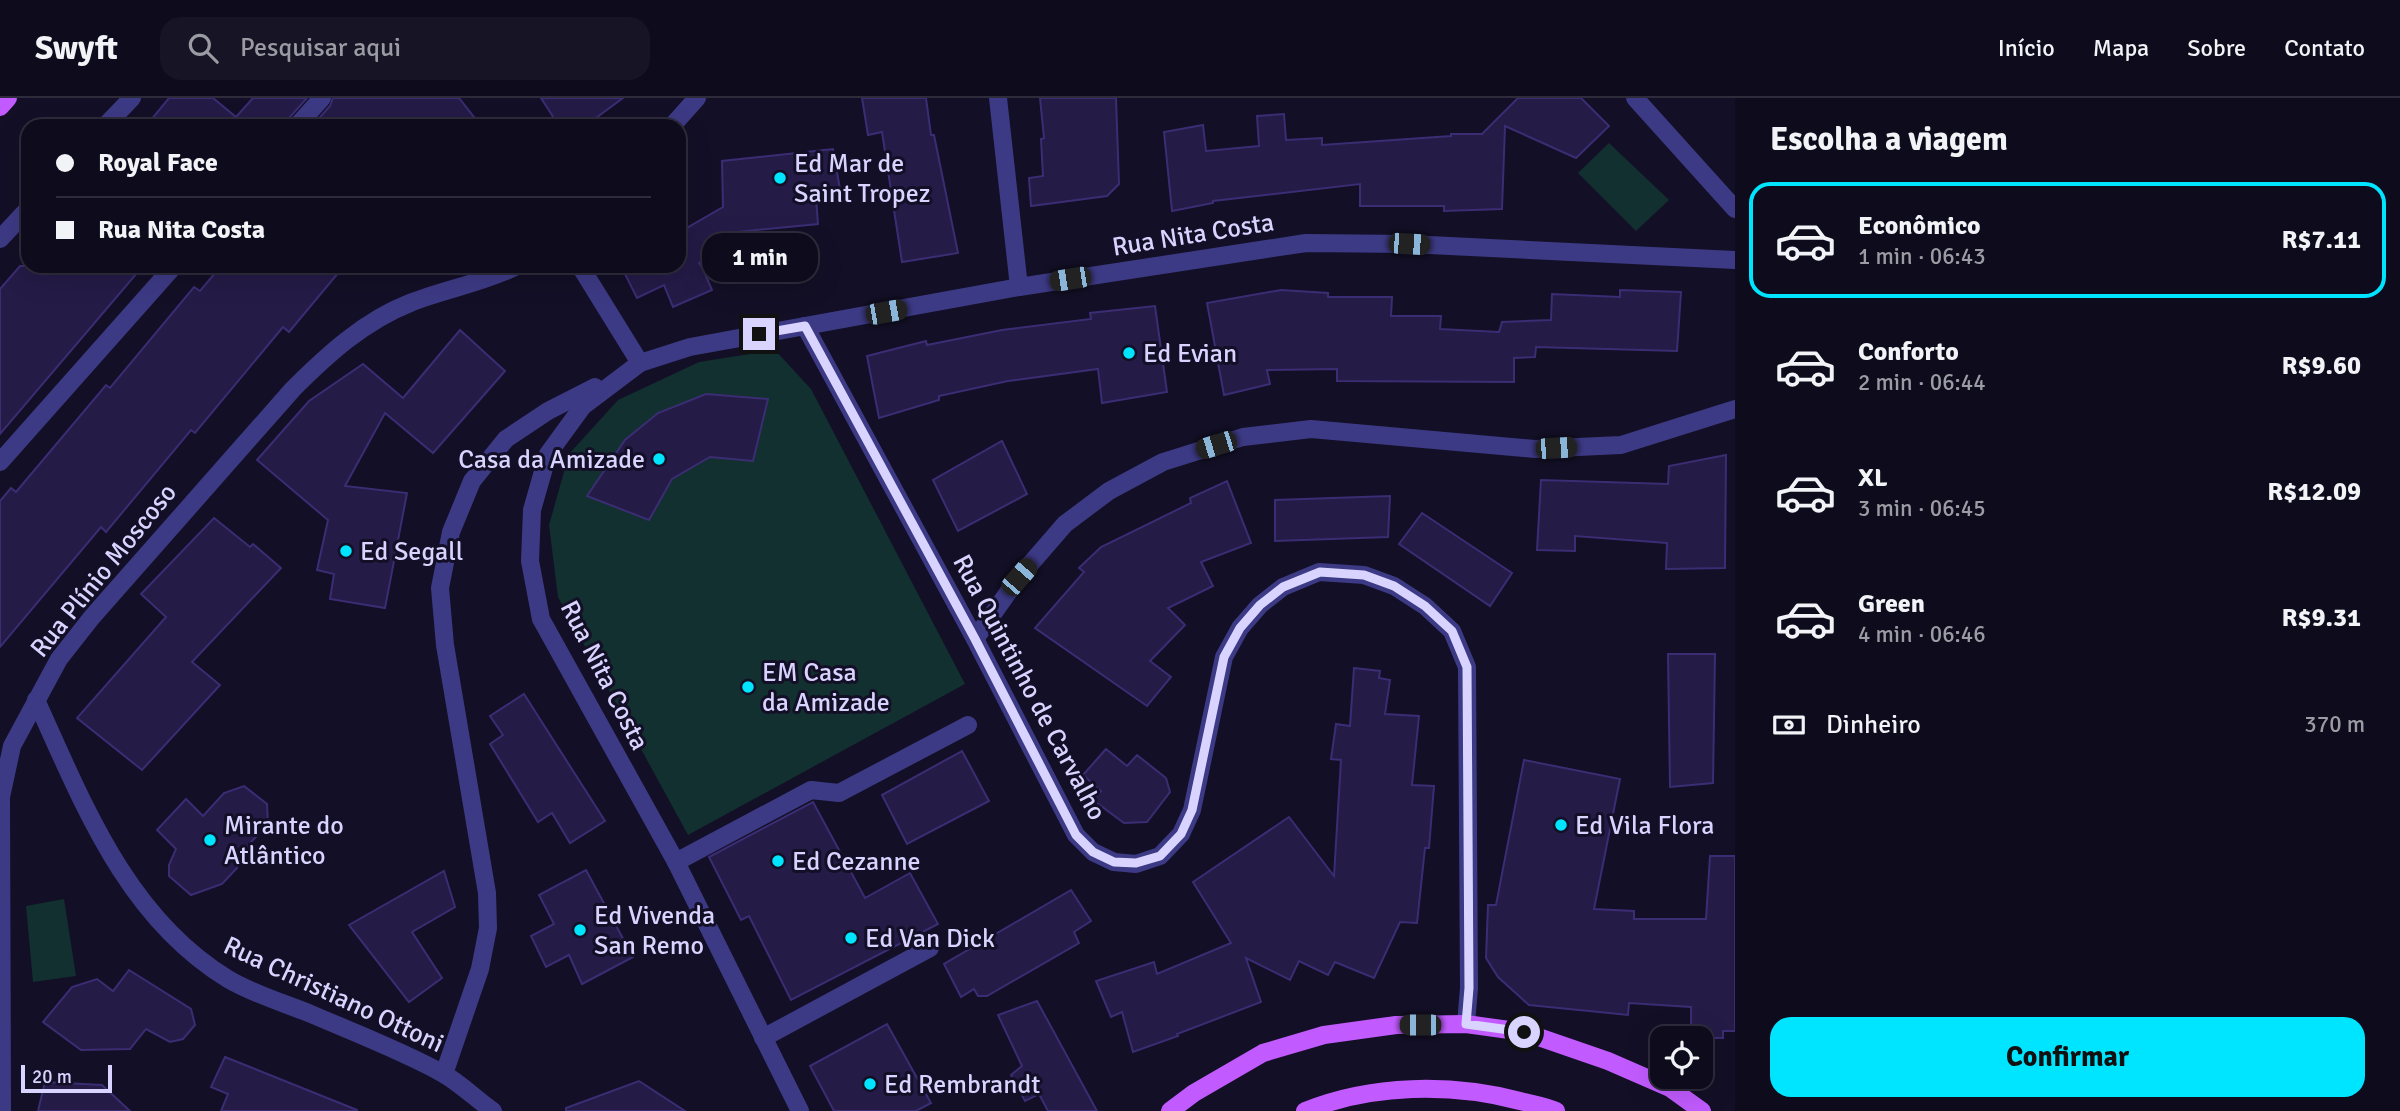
<!DOCTYPE html>
<html lang="pt">
<meta charset="utf-8">
<style>
body{margin:0;font-family:Signika,sans-serif;background:#171425;color:#f1f3f6;height:100vh;display:flex;flex-direction:column;font-size:26px;white-space:nowrap}
*{box-sizing:border-box;margin:0}
p{font-size:23px;color:#9b9ba3}
.icon{flex:none;width:38px;height:38px;fill:none;stroke:currentColor;stroke-width:2;stroke-linecap:round;stroke-linejoin:round}
.map{position:relative;flex:1;overflow:hidden}
.side{display:flex;flex-direction:column;background:#0e0b1c;width:665px}
.side>*{flex:none}
.hud{position:absolute;left:21px;top:21px;width:665px;height:154px;border-radius:21px;box-shadow:0 7px 28px #0002,0 0 0 2px #2e2b3b;display:grid;align-content:center;height:154px;padding:0 35px;background:#0e0b1c}
.buttons{position:absolute;left:1650px;top:928px;display:grid;gap:14px}
.buttons a{display:grid;place-items:center;width:63px;height:63px;border-radius:14px;background:#0e0b1c;box-shadow:0 7px 28px #0002,0 0 0 2px #2e2b3b;font-size:35px}
.scale{position:absolute;left:21px;bottom:18px;width:91px;box-sizing:border-box;padding-left:7px;border:4px solid #d9d4ff;border-top:0;font-size:19px;line-height:24px;white-space:nowrap;color:#d9d4ff;-webkit-text-stroke:5px #130f26;paint-order:stroke}
.end{position:absolute;width:32px;height:32px;margin:-16px;border:9px solid #d9d4ff;background:#111;box-shadow:0 0 0 4px #111}
.from{border-radius:50%}
.bubble{position:absolute;height:49px;border-radius:21px;background:#0e0b1c;box-shadow:0 7px 28px #0002,0 0 0 2px #2e2b3b;font-size:23px;font-weight:800;line-height:49px;text-align:center}
.car{position:absolute;width:21px;height:42px;margin:-21px -10px;border-radius:9px;box-shadow:0 0 5px 2px #0007;background:linear-gradient(#222 24%,#8ab4d8 0 40%,#222 0 76%,#8ab4d8 0 86%,#222 0)}
.hud b{display:flex;align-items:center;gap:24px;height:66px;font-size:26px}
.hud b+b{border-top:2px solid #2e2b3b}
.hud i{width:18px;height:18px;background:#f1f3f6}
ul{padding:0;list-style:none}
li{display:flex;align-items:center;gap:21px;height:116px;margin:0 14px 10px;padding:0 21px;border:4px solid transparent;border-radius:21px}
li div{flex:1}
li b{display:block;font-size:26px}
li em{font-style:normal;font-weight:800}
li.on{border-color:#00e5ff}
li>.icon{width:63px;height:63px;stroke-width:1.5}
h2{padding:0 35px;font-size:32px;line-height:84px}
.pay{display:flex;align-items:center;gap:18px;height:77px;padding:0 35px;font-size:26px}
.pay p{margin-inline-start:auto}
.cta{display:flex;gap:14px;margin-top:auto;padding:14px 35px}
.cta a{flex:1;height:80px;border-radius:21px;background:#00e5ff;color:#111;font-size:28px;font-weight:800;line-height:80px;text-align:center}
header{display:flex;align-items:center;gap:42px;box-sizing:border-box;height:98px;padding:0 35px;background:#0e0b1c;border-bottom:2px solid #2e2b3b}
header strong{font-size:33px}
nav{display:flex;gap:38px;margin-inline-start:auto;font-size:24px}
.search{width:490px;height:63px;background:#171425;display:flex;align-items:center;gap:18px;box-sizing:border-box;padding:0 24px;border-radius:21px;color:#9b9ba3;font-size:26px}
main{display:flex;flex:1;min-height:0}
.map>svg:first-child{display:block}
.green{fill:#12302f}
.building{fill:#241b47;stroke:#3b2d73;stroke-width:2}
.lines{fill:none;stroke-linecap:round;stroke-linejoin:round}
.minor{stroke:#3d3a85;stroke-width:18}
.major{stroke:#c25bff;stroke-width:18}
.route{stroke:#d9d4ff;stroke-width:9}
.poi-dot{fill:#00e5ff;stroke:#130f26;stroke-width:2.5}
.labels{text-anchor:middle;stroke-width:6;stroke-linejoin:round;paint-order:stroke}
.poi-label{font-size:26px;fill:#d9d4ff;stroke:#130f26;text-anchor:start}
.street-label{font-size:26px;fill:#d9d4ff;stroke:#130f26}
</style>
<header>
<strong>Swyft</strong>
<div class="search"><svg class="icon" aria-label="search" viewBox="0 0 24 24"><circle cx="10" cy="10" r="6"/><path d="M15 15l6 6"/></svg>Pesquisar aqui</div>
<nav><a>Início</a><a>Mapa</a><a>Sobre</a><a>Contato</a></nav>
</header>
<main>
<div class="map">
<svg width="1735" height="1013" viewBox="0 0 1735 1013">
<rect width="100%" height="100%" fill="#130f26"/>
<g class="green">
<path d="M1609,45l60,57 -33,31 -58,-58z"/>
<path d="M775,252l36,39 154,295 -277,151 -130,-238 -9,-72 20,-71 49,-54 81,-38z"/>
<path d="M64,801l12,77 -43,6 -7,-76z"/>
</g>
<g class="building">
<path d="M169,0h44l23,19 17,-19h54l-18,20 -3,8h-140z"/>
<path d="M333,0h126l22,28h-169l18,-20z"/>
<path d="M541,0h82l-38,28h-26z"/>
<path d="M862,0h64l5,37h3l24,118 -56,9 -20,-130 -14,3z"/>
<path d="M1040,0h76l3,86 -12,12 -76,10 -2,-28 14,-2 -2,-37 3,-1z"/>
<path d="M1518,0h63l28,28 -33,32 -71,-32 -3,83 -58,2v-5h-84v-22l-147,17v2l-41,8 -8,-79 39,-7 3,26 53,-5 -2,-30 27,-2 2,26 36,-2v7l129,-9v-2h31z"/>
<path d="M833,51l8,46 -25,3 2,26 -102,10 8,14 -25,15 2,3h4l-3,1 10,23 -39,17 -9,-22 -27,13 -16,-32h58v-45l4,9 40,-23 -1,-46z"/>
<path d="M20,168h123l-143,168v-145z"/>
<path d="M221,168h123l-55,66 -6,-5 -88,106 -4,-3 -85,102 -5,-5 -101,120v-146l11,-13 5,4 90,-107 4,3 84,-101 6,4z"/>
<path d="M1281,192l47,3v4h64l-1,19h50l-1,13 59,3 3,-10 49,-2 1,-26 68,3v-7l61,2 -4,59 -141,-4 -1,10 -21,1v24l-177,-1v-12l-70,1 3,14 -46,11 -17,-92z"/>
<path d="M1155,208l12,86 -65,11 -4,-34 -90,12 -69,15v4l-60,18 -12,-62 59,-15 1,4 75,-15 89,-11 -1,-6z"/>
<path d="M460,232l45,41 -72,82 -48,-40 -40,73 62,7 -22,115 -55,-9 4,-25 -17,-4 11,-50 -71,-60 52,-59 54,-37 40,34z"/>
<path d="M706,296l62,5 -15,62 -43,-4 -38,22 -23,41 -62,-24 38,-56 33,-27z"/>
<path d="M1002,343l25,53 -69,37 -25,-51z"/>
<path d="M1726,357l-1,113 -59,1 1,-26 -92,-7v15l-38,-1 4,-70 127,4 1,-18z"/>
<path d="M1227,383l24,62 -50,19 12,24 -45,22 17,17 -35,36 21,16 -24,29 -112,-78 49,-56 -5,-4 22,-21 90,-44 -1,-5z"/>
<path d="M1390,398l-2,41 -113,4v-41z"/>
<path d="M1422,415l90,60 -22,33 -91,-62z"/>
<path d="M214,420l36,29 3,-3 28,24 -89,94 28,23 -78,85 -65,-52 89,-101 -25,-23z"/>
<path d="M1668,556h47l-2,129 -43,4z"/>
<path d="M1354,570l26,3 -1,7 11,2 -5,34 34,2 -7,69 22,1 -5,62h-4l-8,75 -17,-1 -26,56 -39,-16 -7,13 -29,-14 -9,19 -44,-22 15,44 -84,32 1,2 -45,16 -11,-40 -11,5 -15,-36 58,-19 3,12 74,-31 -38,-61 96,-65 45,59 7,-116 -10,-1 5,-35 14,2z"/>
<path d="M524,596l81,127 -35,22 -18,-30 -14,9 -48,-78 13,-9 -13,-19z"/>
<path d="M1106,651l21,17 10,-11 29,23 4,14 -23,30 -23,1 -31,-23 8,-9 -18,-16z"/>
<path d="M962,653l27,50 -82,43 -25,-49z"/>
<path d="M1524,662l96,19 -26,130 40,2v8h72l4,-63h25v175h-12v7h-32v-31l-62,-4 -1,12 -99,-10 -31,-28 -12,-19 2,-53h8z"/>
<path d="M244,688l23,18 1,20 -30,32 -1,12 -15,16 -31,11 -22,-19v-11l7,-16 -19,-19 29,-31 17,17 21,-23z"/>
<path d="M813,704l52,96 45,-25 28,51 -147,76 -42,-84 -8,4 -32,-63z"/>
<path d="M586,772l47,87 -51,27 -13,-29 -23,12 -15,-31 23,-12 -15,-29z"/>
<path d="M444,773l11,36 -43,25 30,46 -33,24 -60,-77z"/>
<path d="M1071,792l20,31 -17,11 5,11 -92,53h-9l-4,-7 -13,8 -17,-33z"/>
<path d="M129,872l62,39 4,16 -12,14 -13,3 -24,-13 -16,20 -49,1 -38,-28 29,-35 25,-8 16,12z"/>
<path d="M1037,903l60,110h-49l-9,-17 -14,7 -14,-26 11,-9 -24,-51z"/>
<path d="M887,926l44,79 -15,8h-82l-24,-45z"/>
<path d="M225,959l132,53v1h-136l7,-17 -17,-7z"/>
<path d="M639,983l46,30h-119v-3z"/>
<path d="M45,984l57,3 28,26h-92z"/>
</g>
<g class="lines">
<g class="minor">
<path d="M998,0l21,189"/>
<path d="M1635,0l100,111"/>
<path d="M105,28l27,-28"/>
<path d="M297,28l25,-28"/>
<path d="M672,28l25,-28"/>
<path d="M0,141l28,-30"/>
<path d="M580,168l60,97"/>
<path d="M805,228l170,313 101,196 17,17 21,10 22,2 24,-8 21,-22 11,-24 32,-153 16,-29 20,-23 23,-18 36,-15 45,3 30,11 31,20 27,25 15,36 2,321 -3,36"/>
<path d="M0,364l174,-196"/>
<path d="M975,541l44,-62 46,-53 44,-33 54,-29 80,-25 68,-8 224,20 86,-4 114,-36"/>
<path d="M36,602c47,103 90,217 192,279 25,15 56,24 83,35 44,19 89,36 131,59 18,10 34,26 51,38"/>
<path d="M676,764l135,-72 28,3 129,-68"/>
<path d="M763,940l167,-90"/>
<path d="M444,976l36,-105 8,-41 -1,-35 -42,-248 -5,-57 11,-56 21,-51 34,-42 42,-28 47,-24"/>
<path d="M2,1013l-1,-314 11,-51 47,-87 33,-42 201,-228c34,-34 71,-68 117,-86 35,-14 73,-20 107,-37"/>
<path d="M800,1013l-124,-249 -135,-243 -11,-58 2,-51 16,-56 35,-48 57,-43 50,-16 329,-60 287,-44 103,1 326,16"/>
</g>
<g class="major">
<path d="M0,9l8,-9"/>
<path d="M1170,1013l24,-18 69,-40 61,-18 72,-10 70,-1 58,8 84,29 62,27 32,23"/>
<path d="M1305,1013c67,-27 146,-28 215,-10 12,3 25,5 36,10"/>
</g>
</g>
<g class="lines">
<path class="route" d="M759,236l46,-8 170,313 101,196 17,17 21,10 22,1 24,-7 21,-22 11,-24 32,-153 16,-29 20,-23 23,-18 37,-15 44,3 30,11 31,20 27,25 15,36 2,321 -3,36 58,8"/>
</g>
<g class="poi-dot">
<circle cx="780" cy="80" r="7"/>
<circle cx="1129" cy="255" r="7"/>
<circle cx="659" cy="361" r="7"/>
<circle cx="346" cy="453" r="7"/>
<circle cx="748" cy="589" r="7"/>
<circle cx="1561" cy="727" r="7"/>
<circle cx="210" cy="742" r="7"/>
<circle cx="778" cy="763" r="7"/>
<circle cx="580" cy="832" r="7"/>
<circle cx="851" cy="840" r="7"/>
<circle cx="870" cy="986" r="7"/>
</g>
<g class="labels">
<g class="poi-label">
<text x="794" y="74">Ed Mar de<tspan x="794" dy="30">Saint Tropez</tspan></text>
<text x="1143" y="264">Ed Evian</text>
<text x="645" y="370" text-anchor="end">Casa da Amizade</text>
<text x="360" y="462">Ed Segall</text>
<text x="762" y="583">EM Casa<tspan x="762" dy="30">da Amizade</tspan></text>
<text x="224" y="736">Mirante do<tspan x="224" dy="30">Atlântico</tspan></text>
<text x="1575" y="736">Ed Vila Flora</text>
<text x="792" y="772">Ed Cezanne</text>
<text x="594" y="826">Ed Vivenda<tspan x="594" dy="30">San Remo</tspan></text>
<text x="865" y="849">Ed Van Dick</text>
<text x="884" y="995">Ed Rembrandt</text>
</g>
<g class="street-label">
<text transform="translate(1193 136) rotate(-9)" y="9">Rua Nita Costa</text>
<text transform="translate(103 472) rotate(-51)" y="9">Rua Plínio Moscoso</text>
<text transform="translate(605 577) rotate(63)" y="9">Rua Nita Costa</text>
<text transform="translate(1030 589) rotate(62)" y="9">Rua Quintinho de Carvalho</text>
<text transform="translate(334 896) rotate(25)" y="9">Rua Christiano Ottoni</text>
</g>
</g>
</svg>
<div class="buttons">
<a><svg class="icon" aria-label="locate" viewBox="0 0 24 24"><circle cx="12" cy="12" r="6"/><path d="M12 2v4M12 18v4M2 12h4M18 12h4"/></svg></a>
</div>
<div class="scale">20 m</div>
<i class="end from" style="left:1524px;top:934px"></i>
<i class="end" style="left:759px;top:236px"></i>
<div class="bubble" style="left:702px;top:135px;width:116px">1 min</div>
<i class="car" style="left:1409px;top:146px;rotate:93deg"></i>
<i class="car" style="left:1070px;top:181px;rotate:261deg"></i>
<i class="car" style="left:886px;top:214px;rotate:80deg"></i>
<i class="car" style="left:1216px;top:347px;rotate:253deg"></i>
<i class="car" style="left:1556px;top:350px;rotate:87deg"></i>
<i class="car" style="left:1019px;top:479px;rotate:41deg"></i>
<i class="car" style="left:1420px;top:927px;rotate:270deg"></i>
<div class="hud">
<b><i class="from"></i>Royal Face</b>
<b><i></i>Rua Nita Costa</b>
</div>
</div>
<section class="side">
<h2>Escolha a viagem</h2>
<ul>
<li class="on"><svg class="icon" aria-label="car" viewBox="0 0 24 24"><path d="M5 17H2v-5l4-1 3-4h7l3 4 3 1v5h-3M9 17h6M6 11h13"/><circle cx="7" cy="17" r="2"/><circle cx="17" cy="17" r="2"/></svg><div><b>Econômico</b><p>1 min · 06:43</p></div><em>R$7.11</em></li>
<li><svg class="icon" aria-label="car" viewBox="0 0 24 24"><path d="M5 17H2v-5l4-1 3-4h7l3 4 3 1v5h-3M9 17h6M6 11h13"/><circle cx="7" cy="17" r="2"/><circle cx="17" cy="17" r="2"/></svg><div><b>Conforto</b><p>2 min · 06:44</p></div><em>R$9.60</em></li>
<li><svg class="icon" aria-label="car" viewBox="0 0 24 24"><path d="M5 17H2v-5l4-1 3-4h7l3 4 3 1v5h-3M9 17h6M6 11h13"/><circle cx="7" cy="17" r="2"/><circle cx="17" cy="17" r="2"/></svg><div><b>XL</b><p>3 min · 06:45</p></div><em>R$12.09</em></li>
<li><svg class="icon" aria-label="car" viewBox="0 0 24 24"><path d="M5 17H2v-5l4-1 3-4h7l3 4 3 1v5h-3M9 17h6M6 11h13"/><circle cx="7" cy="17" r="2"/><circle cx="17" cy="17" r="2"/></svg><div><b>Green</b><p>4 min · 06:46</p></div><em>R$9.31</em></li>
</ul>
<div class="pay"><svg class="icon" aria-label="cash" viewBox="0 0 24 24"><path d="M3 7h18v10H3z"/><circle cx="12" cy="12" r="2"/></svg>Dinheiro<p>370 m</p></div>
<div class="cta"><a>Confirmar</a></div>
</section>
</main>
